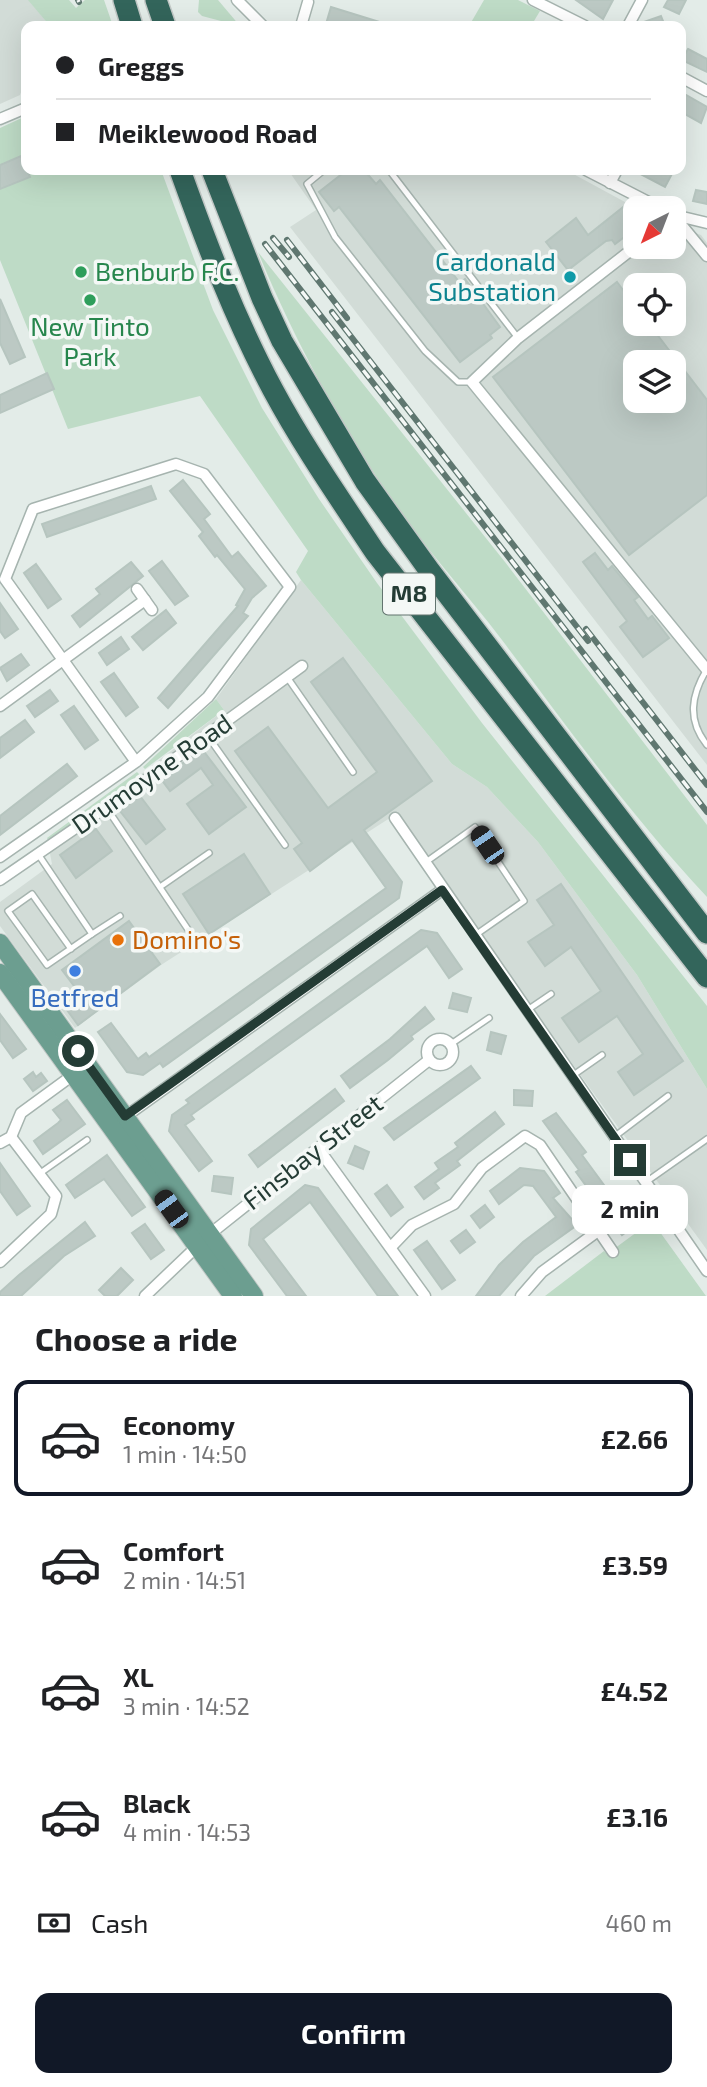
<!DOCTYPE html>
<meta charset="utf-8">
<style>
body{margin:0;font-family:"Exo 2",sans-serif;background:#f6f6f6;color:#202124;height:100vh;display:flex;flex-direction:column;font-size:26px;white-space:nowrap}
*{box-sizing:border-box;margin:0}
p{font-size:23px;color:#757577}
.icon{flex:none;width:38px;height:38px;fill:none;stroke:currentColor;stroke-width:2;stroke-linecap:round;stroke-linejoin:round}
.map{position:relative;height:1296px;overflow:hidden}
.panel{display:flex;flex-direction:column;background:#fff;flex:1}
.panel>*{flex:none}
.top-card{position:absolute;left:21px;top:21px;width:665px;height:154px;border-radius:14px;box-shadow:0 7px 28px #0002;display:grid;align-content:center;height:154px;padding:0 35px;background:#fff}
.needle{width:46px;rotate:222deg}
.fabs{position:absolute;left:623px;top:196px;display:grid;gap:14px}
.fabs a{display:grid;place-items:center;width:63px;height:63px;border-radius:14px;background:#fff;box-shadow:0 7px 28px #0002;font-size:35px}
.end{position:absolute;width:32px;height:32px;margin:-16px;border:9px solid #243c35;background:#fff;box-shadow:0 0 0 4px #fff}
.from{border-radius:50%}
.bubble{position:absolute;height:49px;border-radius:14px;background:#fff;box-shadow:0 7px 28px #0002;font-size:23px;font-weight:700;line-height:49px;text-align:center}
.car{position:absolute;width:21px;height:42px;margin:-21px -10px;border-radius:9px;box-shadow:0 0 5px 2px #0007;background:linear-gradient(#222 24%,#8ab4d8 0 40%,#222 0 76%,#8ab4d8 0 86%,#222 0)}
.top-card b{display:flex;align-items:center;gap:24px;height:66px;font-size:26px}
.top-card b+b{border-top:2px solid #e0e0e0}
.top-card i{width:18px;height:18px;background:#202124}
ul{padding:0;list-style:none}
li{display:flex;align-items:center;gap:21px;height:116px;margin:0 14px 10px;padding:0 21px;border:4px solid transparent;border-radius:14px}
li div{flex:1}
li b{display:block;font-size:26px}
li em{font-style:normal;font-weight:700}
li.current{border-color:#111827}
li>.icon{width:63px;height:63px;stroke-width:1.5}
h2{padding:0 35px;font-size:32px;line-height:84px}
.pay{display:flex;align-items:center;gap:18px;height:77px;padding:0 35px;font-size:26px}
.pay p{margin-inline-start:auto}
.primary-button{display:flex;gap:14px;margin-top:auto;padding:14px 35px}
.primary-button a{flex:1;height:80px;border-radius:14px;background:#111827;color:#fff;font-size:28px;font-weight:700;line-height:80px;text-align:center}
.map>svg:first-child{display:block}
.built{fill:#d2dcd7;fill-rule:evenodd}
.green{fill:#bedbc6}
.building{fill:#bcc9c4;stroke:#b6c5bf;stroke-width:2;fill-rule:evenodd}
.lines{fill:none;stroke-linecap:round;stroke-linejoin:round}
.service-casing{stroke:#a6b4af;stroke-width:8}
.minor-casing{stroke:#a6b4af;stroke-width:13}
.primary-casing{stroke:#c2c8c6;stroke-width:20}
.motorway-casing{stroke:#c2c8c6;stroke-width:24}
.service{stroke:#fff;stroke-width:5}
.minor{stroke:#fff;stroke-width:10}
.primary{stroke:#6c9e90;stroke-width:18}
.motorway{stroke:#33655b;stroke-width:21}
.rail-casing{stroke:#5f7770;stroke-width:6}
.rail{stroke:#f4f8f6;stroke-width:3.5;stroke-dasharray:10;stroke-linecap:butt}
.route{stroke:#243c35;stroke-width:9}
.leisure-dot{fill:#2e9e5b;stroke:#f4f8f6;stroke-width:2.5}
.culture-dot{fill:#0f9aa8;stroke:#f4f8f6;stroke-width:2.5}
.food-dot{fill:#e8710a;stroke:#f4f8f6;stroke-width:2.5}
.shop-dot{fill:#3f7fe0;stroke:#f4f8f6;stroke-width:2.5}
.labels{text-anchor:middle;stroke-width:7;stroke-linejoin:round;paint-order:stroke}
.shield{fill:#f4f8f6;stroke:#62746f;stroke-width:2}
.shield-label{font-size:24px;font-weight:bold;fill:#243c35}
.culture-label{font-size:26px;fill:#0d838f;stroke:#f4f8f6;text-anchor:end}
.leisure-label{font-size:26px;fill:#27864d;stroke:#f4f8f6;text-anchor:start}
.street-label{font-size:26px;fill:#243c35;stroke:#f4f8f6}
.food-label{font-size:26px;fill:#c56008;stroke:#f4f8f6;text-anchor:start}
.shop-label{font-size:26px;fill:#366cbe;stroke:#f4f8f6}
</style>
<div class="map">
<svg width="707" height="1296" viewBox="0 0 707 1296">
<rect width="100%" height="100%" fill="#e3ece8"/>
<g class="built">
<path d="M0,0h29l21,26h-24v52l-6,17 -20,9z"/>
<path d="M288,170h278l70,38 -1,39h39v-22l27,10 6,8v522l-417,-538 26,-17zM635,285h39v39h-39zM635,362h39v39h-39z"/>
<path d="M301,580l151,184 35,23 51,55 99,133 70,114v161l-314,-434 -232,149 -86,63 -75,-102v-24l52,-38 -5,-26 2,2 91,-65 84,-65 -8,-11z"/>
</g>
<g class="green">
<path d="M28,0h41l7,8 9,-8h19l9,26h-63z"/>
<path d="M199,0h19l22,26 -38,-10 -4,-4z"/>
<path d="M484,0h34l22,11 -9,15h-62z"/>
<path d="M26,116v54h135l52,140 49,98 57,91 58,84 105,140 225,283v83l-70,-114 -99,-133 -51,-55 -35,-23 -151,-184 -5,-8 12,-21 -108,-155 -132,33 -68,-169v-132z"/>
<path d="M258,252l247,310 202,263v72c-75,-80 -139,-169 -205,-257 -34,-45 -73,-87 -105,-133 -56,-81 -102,-165 -139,-255z"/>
<path d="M216,699l8,11 -79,59 -2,-2z"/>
<path d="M137,772l3,3 -91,66 -2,-3z"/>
<path d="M652,1221l54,75h-161l59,-45 3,3z"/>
</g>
<g class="building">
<path d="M576,0h37l-10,19z"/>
<path d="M668,0h18l-7,14 -15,-7z"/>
<path d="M331,7l55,17v2l-60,-2z"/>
<path d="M661,16l4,10h-28l1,-2z"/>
<path d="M688,49l19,10v13l-25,-12z"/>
<path d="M681,92l26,15 -6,16 -20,-11z"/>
<path d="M21,156l9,21 -30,12v-24z"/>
<path d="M347,170h17l12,14 4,-4 80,103 5,-4 35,48 -10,8 2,3 -32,24 -121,-155 -5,4 -15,-19z"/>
<path d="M633,170h41l-9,17z"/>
<path d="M696,190l11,2v12l-14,-3z"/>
<path d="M627,204l8,11v14l-20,15 -3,-4 -6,1 -38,29 -22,-28 30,-24 12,17z"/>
<path d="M617,282l18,24v18h14l58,76v95l-78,60 -136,-178zM635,362h39v39h-39z"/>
<path d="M0,299l25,58 -15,7 -10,-21z"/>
<path d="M47,373l7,16 -54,24v-18z"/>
<path d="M183,480l27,34 -6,5 28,38 6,-5 28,34 -14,12 -9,15 5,3 -80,92 -10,-10 80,-92 -2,-1 9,-16 -28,-34 -2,2 -16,-21 4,-4 -33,-41z"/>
<path d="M151,486l5,13 -109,38 -5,-13z"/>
<path d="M595,553l13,17 4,-4 26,31 -4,3 14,19 4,-3 17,22 -26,19 -23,-30 7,-6 -44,-59z"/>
<path d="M162,561l26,35 -13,9 -26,-34z"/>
<path d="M131,562l12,14 -63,51 -8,-11 28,-22 -4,-5z"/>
<path d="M36,564l25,35 -13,9 -24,-35z"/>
<path d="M0,603l18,26 -13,9 -5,-7z"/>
<path d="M166,610l10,13 -33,27 -11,-13z"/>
<path d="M121,637l8,12 -22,16 -8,-12z"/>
<path d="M21,654l8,11 -22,16 -7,-13z"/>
<path d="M343,658l89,123 -68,49 38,52 -3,16 -236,169 -3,-4 -17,12 -16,-3 -29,-40 13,-9 27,36 8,-6 3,4 237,-169 -34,-48 -42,31 -16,-22 8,-6 -67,-92 33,-24 60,81 49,-36 -66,-90z"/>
<path d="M114,673l24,34 -12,9 -25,-34z"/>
<path d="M50,690l8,11 -23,16 -8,-11z"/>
<path d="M74,706l24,34 -13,9 -24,-34z"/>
<path d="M25,720l9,12 -34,26v-20z"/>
<path d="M202,749l44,58 -37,27 -22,-30 26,-19 -12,-17 -31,23 -9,-12z"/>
<path d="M67,764l10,12 -77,59v-19z"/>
<path d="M140,796l25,33 -19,15 -26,-33z"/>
<path d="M96,829l16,22 -36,27 -16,-23z"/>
<path d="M244,854l26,40 -61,40 -26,-40z"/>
<path d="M561,884l122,177 -49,34 -16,-23 25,-18 -26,-38 -38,26 -17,-24 39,-27 -30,-44 -26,19 -17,-24 26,-17 -17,-25z"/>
<path d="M129,921l31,43 -82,61 -11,-15 16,-12 -21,-28z"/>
<path d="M421,930l16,3 25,36 -13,9 -22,-32 -236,169 3,4 -9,6 27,36 -13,10 -30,-40 3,-16 17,-12 -3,-3z"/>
<path d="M453,993l18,5 -4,14 -18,-4z"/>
<path d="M425,1007l9,12 -23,17 2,3 -25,21 -38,28 -9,-12 49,-37z"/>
<path d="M0,1014l26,35 -13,9 -13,-18z"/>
<path d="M491,1032l15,4 -5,18 -14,-4z"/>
<path d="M471,1066l9,12 -86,62 -10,-12z"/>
<path d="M33,1072l3,5 5,-4 6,8 -14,10 -9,-12z"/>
<path d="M335,1089l9,12 -86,66 -9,-12z"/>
<path d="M514,1090l19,1 -1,15 -18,-1z"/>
<path d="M67,1100l18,24 -42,30 -9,-13 24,-18 3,-3 -8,-10z"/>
<path d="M495,1112l9,12 -47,37 3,4 -25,18 4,5 -15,11 -9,-12 24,-18 -4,-6 23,-16 -3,-4z"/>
<path d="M556,1113l30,39 -4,3 52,71 -12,9 -46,-63 3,-2 -36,-49z"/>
<path d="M355,1146l14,6 -6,17 -15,-6z"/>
<path d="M107,1155l38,52 -13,9 -28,-37 -29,19 -9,-13z"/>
<path d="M0,1163l30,43 -13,9 -17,-24z"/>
<path d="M520,1168l24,3 16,22 -7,5 24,27 -43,31 -35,40h-23l23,-31 24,-23 33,-25 -23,-31 -9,-1 -25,19 -9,-13z"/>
<path d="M214,1176l19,2 -2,16 -19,-3z"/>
<path d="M305,1185l13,3 80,108h-20l-68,-94 -47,37 43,57h-19l-38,-51 2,-16z"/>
<path d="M387,1185l16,22 -12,9 -16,-22z"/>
<path d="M485,1205l9,12 -14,11 -9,-12z"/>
<path d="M85,1222l10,14 -31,20 -43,40h-21v-4l19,-17z"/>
<path d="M145,1224l19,26 -13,9 -19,-26z"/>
<path d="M466,1230l9,12 -15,11 -9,-12z"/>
<path d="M427,1241l28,39 -13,9 -28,-39z"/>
<path d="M121,1268l12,12 -16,16h-12l-6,-6z"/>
</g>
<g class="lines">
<g class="service-casing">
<g id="service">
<path d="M324,170l-17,14 28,53 90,114 33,31h14"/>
<path d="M389,170l129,168"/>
<path d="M707,669c-16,26 -20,51 0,76"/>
<path d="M287,677l66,95"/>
<path d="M207,735l78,110"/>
<path d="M106,807l85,127"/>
<path d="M38,854l54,80 -45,31 -39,-54 24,-17 39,55"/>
<path d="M426,862l49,-35 49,74 -50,35"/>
<path d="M160,887l49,-34"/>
<path d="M92,934l28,-18"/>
<path d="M526,1011l25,-17"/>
<path d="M451,1044l38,-26"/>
<path d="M572,1076l30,-21"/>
<path d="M614,1137l54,-41"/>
<path d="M39,1174l48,-34"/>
<path d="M646,1182l61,-43"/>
</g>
</g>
<g class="minor-casing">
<g id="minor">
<path d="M237,0l26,26"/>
<path d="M533,0l52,26"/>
<path d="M301,26l7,-24"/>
<path d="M628,26l14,-26"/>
<path d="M681,77l26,14"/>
<path d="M0,119l26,-11"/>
<path d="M586,170l74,38"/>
<path d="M610,183l7,-13"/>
<path d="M674,215l33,8"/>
<path d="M674,216l33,40"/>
<path d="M635,247l-117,91 -46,44 235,288"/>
<path d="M137,589l15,21"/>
<path d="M0,706l145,-106"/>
<path d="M395,818l312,453"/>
<path d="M0,857l136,-95 72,-65 82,-110 -86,-113 -28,-10 -143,45 -28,70 131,183"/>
<path d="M0,880l147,-101 155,-113"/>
<circle cx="440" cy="1052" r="13"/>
<path d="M122,1119l320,-229"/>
<path d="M0,1143l11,-6 10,-24 52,-38"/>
<path d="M318,1148l107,148"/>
<path d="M391,1247l21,-22 42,-21 28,-36 43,-32 15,9 73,107"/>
<path d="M0,1262l51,-48 5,-18 -45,-59"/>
<path d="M145,1296l65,-62 219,-174"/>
<path d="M521,1296l21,-24 56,-41"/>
</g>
</g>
<g class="primary-casing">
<g id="primary">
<path d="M0,943l254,353"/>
<path d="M0,973l233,323"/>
</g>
</g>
<g class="motorway-casing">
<g id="motorway">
<path d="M124,0l8,26"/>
<path d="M156,0l9,26"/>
<path d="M180,170c27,75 55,149 93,220 30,56 67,109 102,162l332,425"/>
<path d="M212,170l50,128 20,43 83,140 64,89 278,363"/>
</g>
</g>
<use href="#service" class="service"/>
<use href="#minor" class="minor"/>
<use href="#primary" class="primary"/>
<use href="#motorway" class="motorway"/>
<g class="rail-casing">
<g id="rail">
<path d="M78,0l1,2"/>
<path d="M273,238l16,19"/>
<path d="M287,240l60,78"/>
<path d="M265,244l442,568"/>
<path d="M332,312l256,329"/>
<path d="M586,629l121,156"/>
</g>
</g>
<use href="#rail" class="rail"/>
</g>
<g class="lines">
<path class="route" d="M78,1051l47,65 317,-226 188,270"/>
</g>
<g class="leisure-dot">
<circle cx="81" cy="272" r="7"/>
<circle cx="90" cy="300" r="7"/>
</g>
<circle class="culture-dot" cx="570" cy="277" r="7"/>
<circle class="food-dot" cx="118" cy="940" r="7"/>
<circle class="shop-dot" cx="75" cy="971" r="7"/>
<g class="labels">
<rect class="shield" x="383" y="573.5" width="52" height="41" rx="5"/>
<g class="shield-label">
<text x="409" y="602">M8</text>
</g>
<g class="culture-label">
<text x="556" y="271">Cardonald<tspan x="556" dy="30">Substation</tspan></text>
</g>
<g class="leisure-label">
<text x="95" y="281">Benburb F.C.</text>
<text x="90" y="336" text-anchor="middle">New Tinto<tspan x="90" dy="30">Park</tspan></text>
</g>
<g class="street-label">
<text transform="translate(152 774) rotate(-35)" y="9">Drumoyne Road</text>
<text transform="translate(313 1152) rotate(-38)" y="9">Finsbay Street</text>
</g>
<g class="food-label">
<text x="132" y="949">Domino's</text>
</g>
<g class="shop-label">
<text x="75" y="1007">Betfred</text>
</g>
</g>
</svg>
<div class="fabs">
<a><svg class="needle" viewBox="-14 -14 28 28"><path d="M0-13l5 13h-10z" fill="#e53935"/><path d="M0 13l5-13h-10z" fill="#757577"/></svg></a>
<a><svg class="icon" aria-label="locate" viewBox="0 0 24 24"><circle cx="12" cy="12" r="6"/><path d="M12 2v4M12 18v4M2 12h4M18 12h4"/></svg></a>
<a><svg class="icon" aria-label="layers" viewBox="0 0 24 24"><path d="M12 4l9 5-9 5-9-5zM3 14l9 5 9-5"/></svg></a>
</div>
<i class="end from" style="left:78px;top:1051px"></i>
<i class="end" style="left:630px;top:1160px"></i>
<div class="bubble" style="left:572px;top:1185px;width:116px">2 min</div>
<i class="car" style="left:487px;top:845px;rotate:326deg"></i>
<i class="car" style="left:171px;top:1209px;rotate:324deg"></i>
<div class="top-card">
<b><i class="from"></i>Greggs</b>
<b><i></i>Meiklewood Road</b>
</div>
</div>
<section class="panel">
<h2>Choose a ride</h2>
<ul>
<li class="current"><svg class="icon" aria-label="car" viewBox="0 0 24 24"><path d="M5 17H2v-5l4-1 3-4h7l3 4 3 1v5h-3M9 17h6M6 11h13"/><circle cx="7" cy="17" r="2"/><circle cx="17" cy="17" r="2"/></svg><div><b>Economy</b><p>1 min · 14:50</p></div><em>£2.66</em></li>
<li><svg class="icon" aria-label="car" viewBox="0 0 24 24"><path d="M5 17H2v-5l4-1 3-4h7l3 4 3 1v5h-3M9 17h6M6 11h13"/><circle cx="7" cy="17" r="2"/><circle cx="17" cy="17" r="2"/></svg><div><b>Comfort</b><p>2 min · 14:51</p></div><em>£3.59</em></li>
<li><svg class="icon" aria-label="car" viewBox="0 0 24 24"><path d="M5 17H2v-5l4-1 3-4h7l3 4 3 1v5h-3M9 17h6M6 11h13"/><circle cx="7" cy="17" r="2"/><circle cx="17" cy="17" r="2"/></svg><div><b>XL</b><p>3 min · 14:52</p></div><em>£4.52</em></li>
<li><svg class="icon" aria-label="car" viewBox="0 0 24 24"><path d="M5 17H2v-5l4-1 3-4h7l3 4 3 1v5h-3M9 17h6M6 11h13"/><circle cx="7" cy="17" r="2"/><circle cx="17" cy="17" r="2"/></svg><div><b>Black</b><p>4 min · 14:53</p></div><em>£3.16</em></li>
</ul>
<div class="pay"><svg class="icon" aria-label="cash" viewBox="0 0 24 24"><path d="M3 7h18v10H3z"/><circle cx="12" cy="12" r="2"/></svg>Cash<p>460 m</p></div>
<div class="primary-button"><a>Confirm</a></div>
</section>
